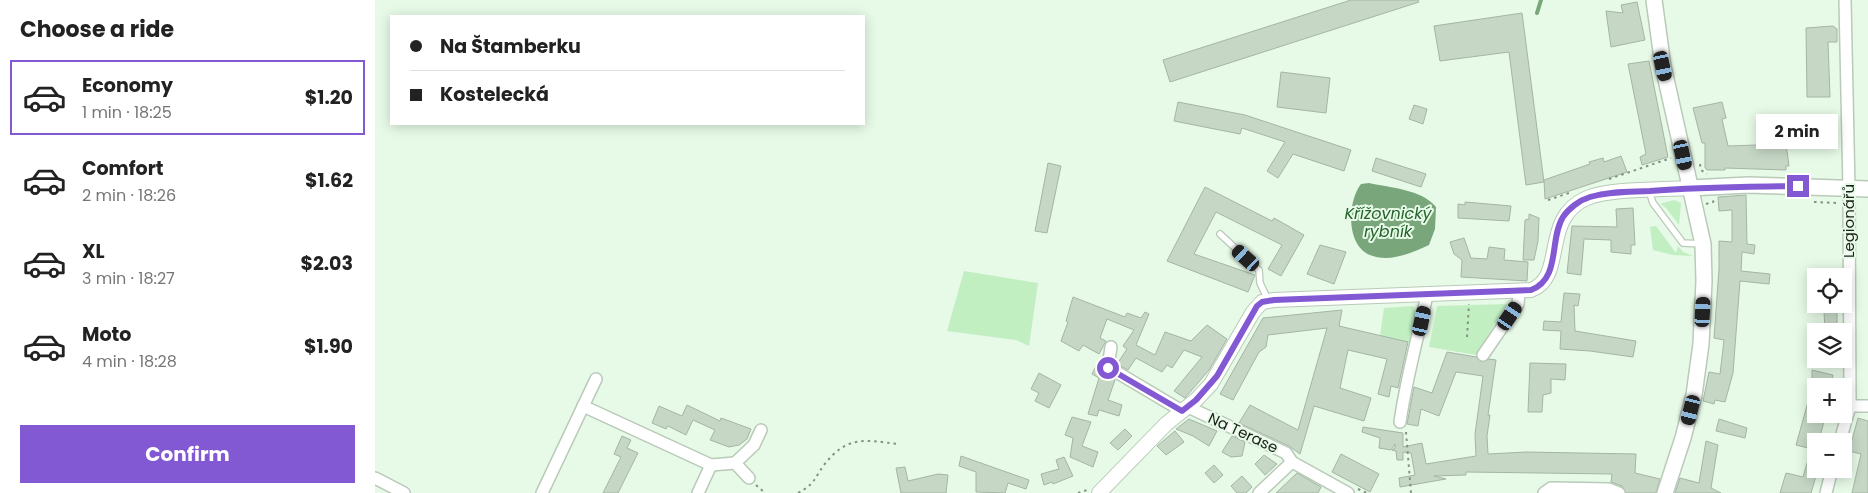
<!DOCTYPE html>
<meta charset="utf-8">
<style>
body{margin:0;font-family:Poppins,sans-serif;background:#f2f2f2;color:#222;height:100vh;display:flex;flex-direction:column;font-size:19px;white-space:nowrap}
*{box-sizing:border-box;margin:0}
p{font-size:16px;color:#767676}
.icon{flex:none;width:28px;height:28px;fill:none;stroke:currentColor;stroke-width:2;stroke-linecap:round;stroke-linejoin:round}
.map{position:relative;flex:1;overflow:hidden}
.sheet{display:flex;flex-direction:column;background:#fff;width:375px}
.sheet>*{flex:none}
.top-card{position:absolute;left:15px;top:15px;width:475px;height:110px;border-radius:0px;box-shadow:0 2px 12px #0003;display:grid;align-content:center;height:110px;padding:0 20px;background:#fff}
.fabs{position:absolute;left:1432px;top:268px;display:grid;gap:10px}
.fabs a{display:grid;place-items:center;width:45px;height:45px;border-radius:0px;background:#fff;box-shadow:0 2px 12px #0003;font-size:25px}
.end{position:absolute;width:22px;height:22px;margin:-11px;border:6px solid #8259d3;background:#fff;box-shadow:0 0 0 2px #fff}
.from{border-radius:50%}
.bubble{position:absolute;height:35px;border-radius:0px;background:#fff;box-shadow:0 2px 12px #0003;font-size:16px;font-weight:700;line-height:35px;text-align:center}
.car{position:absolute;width:15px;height:30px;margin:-15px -8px;border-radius:6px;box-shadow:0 0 4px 1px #0007;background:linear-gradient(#222 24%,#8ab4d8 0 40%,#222 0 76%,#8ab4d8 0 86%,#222 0)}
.top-card b{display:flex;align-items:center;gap:18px;height:48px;font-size:19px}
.top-card b+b{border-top:1px solid #e0e0e0}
.top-card i{width:12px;height:12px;background:#222}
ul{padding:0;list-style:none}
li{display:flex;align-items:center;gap:15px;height:75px;margin:0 10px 8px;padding:0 10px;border:2px solid transparent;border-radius:0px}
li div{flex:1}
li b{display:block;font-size:19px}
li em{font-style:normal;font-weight:700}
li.active{border-color:#8259d3}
li>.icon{width:45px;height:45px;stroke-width:1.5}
h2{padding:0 20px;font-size:22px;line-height:60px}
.cta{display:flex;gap:10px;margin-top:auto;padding:10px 20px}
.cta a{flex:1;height:58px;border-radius:0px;background:#8259d3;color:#fff;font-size:20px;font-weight:700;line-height:58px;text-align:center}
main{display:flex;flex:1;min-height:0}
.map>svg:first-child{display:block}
.green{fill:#c1efc2}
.water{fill:#79a67a}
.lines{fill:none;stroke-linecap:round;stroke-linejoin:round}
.stream{stroke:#79a67a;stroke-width:4}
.building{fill:#c6d7c6;stroke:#a5b5a5}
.service-casing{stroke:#b9cab9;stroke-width:8}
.minor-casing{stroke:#b9cab9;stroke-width:14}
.tertiary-casing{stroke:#b9cab9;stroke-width:16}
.secondary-casing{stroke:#b9cab9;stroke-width:18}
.path{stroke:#839083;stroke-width:2;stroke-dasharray:2.5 4;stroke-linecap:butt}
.service{stroke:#fff;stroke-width:5.5}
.minor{stroke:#fff;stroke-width:11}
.tertiary{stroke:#fff;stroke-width:14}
.secondary{stroke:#fff;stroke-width:15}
.route{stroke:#8259d3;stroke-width:6}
.labels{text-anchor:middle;stroke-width:4;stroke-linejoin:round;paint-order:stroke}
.street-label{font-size:15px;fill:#191f19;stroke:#e7f9e7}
.water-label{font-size:16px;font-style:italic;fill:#24642c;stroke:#e7f9e7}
</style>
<main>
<section class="sheet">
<h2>Choose a ride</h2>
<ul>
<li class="active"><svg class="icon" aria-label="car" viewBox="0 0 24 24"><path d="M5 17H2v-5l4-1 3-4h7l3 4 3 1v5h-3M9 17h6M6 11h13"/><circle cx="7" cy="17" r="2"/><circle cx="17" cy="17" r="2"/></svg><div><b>Economy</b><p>1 min · 18:25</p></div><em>$1.20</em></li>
<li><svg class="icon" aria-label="car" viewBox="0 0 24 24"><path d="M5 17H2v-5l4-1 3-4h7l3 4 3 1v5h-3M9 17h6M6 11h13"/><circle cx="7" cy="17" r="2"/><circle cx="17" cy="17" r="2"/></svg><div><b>Comfort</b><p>2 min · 18:26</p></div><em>$1.62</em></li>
<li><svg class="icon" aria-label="car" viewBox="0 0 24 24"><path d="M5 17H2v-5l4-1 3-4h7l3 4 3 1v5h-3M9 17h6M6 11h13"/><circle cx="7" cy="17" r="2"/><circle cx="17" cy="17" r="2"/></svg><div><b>XL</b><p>3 min · 18:27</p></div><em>$2.03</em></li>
<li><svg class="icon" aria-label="car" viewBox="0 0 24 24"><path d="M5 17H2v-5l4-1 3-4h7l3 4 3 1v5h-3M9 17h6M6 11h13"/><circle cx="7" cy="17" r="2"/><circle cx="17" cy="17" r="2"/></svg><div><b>Moto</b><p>4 min · 18:28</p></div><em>$1.90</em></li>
</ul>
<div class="cta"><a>Confirm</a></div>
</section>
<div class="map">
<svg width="1493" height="493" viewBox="0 0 1493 493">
<rect width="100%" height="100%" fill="#e7f9e7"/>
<g class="green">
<path d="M1299,200l7,3 -2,22 -13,-17 -6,-4z"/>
<path d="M1281,226l20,27 2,-7 5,6 10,4 -20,-1 -20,-5 -3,-23z"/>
<path d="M589,271l74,12 -9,63 -13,-6 -69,-9z"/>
<path d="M1132,304l-31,51 -47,-8 8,-41z"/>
<path d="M1038,306l4,8 -7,29 -30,-7 4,-28z"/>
</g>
<path class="water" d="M994,183c22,5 52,6 67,24l-1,22 -6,16c-17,8 -40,18 -59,10 -24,-10 -23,-53 -9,-71z"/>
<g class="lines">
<path class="stream" d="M1162,13l4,-13"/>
</g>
<g class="building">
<path d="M976,0h67l1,2 -249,80 -7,-22z"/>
<path d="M1262,2l8,38 -34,7 -5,-36 17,2 -2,-8z"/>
<path d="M1147,13l22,169 -18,3 -17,-133 -69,9 -6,-35z"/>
<path d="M1458,26l4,3v13h-9l2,55h-23l-1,-69z"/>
<path d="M1274,61l19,96 -26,8 -2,-8 6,-3 -18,-90z"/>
<path d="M906,72l49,6 -4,35 -49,-6z"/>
<path d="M803,102l67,13 106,35 -7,21 -51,-17 -15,24 -11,-7 18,-29 -43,-14 -2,6 -66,-13z"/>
<path d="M1347,102l4,16 -4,1 6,27 58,-2 3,22h-3v4l-61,-2v2h-18l-2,-2v-25h-3l-9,-35z"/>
<path d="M1039,105l13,4 -4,15 -14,-5z"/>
<path d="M1422,117h33v16l-33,1z"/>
<path d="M1246,156l6,16 -82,27 -1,-19 46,-16 -1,-2 14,-4 1,4z"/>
<path d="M1001,158l50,16 -5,13 -49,-16z"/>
<path d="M673,163l13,3 -14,67 -12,-2z"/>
<path d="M830,187l67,34 2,-3 30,17 -23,41 -13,-7 14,-24 -66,-33 -22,42 61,21 -7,17 -81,-31z"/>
<path d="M1371,195l1,49 8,1 -1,9 -12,-2 -1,19 29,3 -1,10 -29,-3 -7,92 -8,29 -10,-2 -1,4 -11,-3 6,-29 11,2 4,-34 -10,-2 5,-69v-28l13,1v-32l-13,1 -1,-14z"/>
<path d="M1090,202l46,4 -2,15 -51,-3v-14l7,1z"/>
<path d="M1258,208l2,37h-4v9l-20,-2v-12l-27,-1 -3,36 -14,-2 5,-47 45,1 -1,-18z"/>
<path d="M1154,214l10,4 -1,23 -4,19h-11l2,-40 4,-1z"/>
<path d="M1089,238l7,20 16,1 2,-12 16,2 -1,11 24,2 -1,19 -66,-4 1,-17 -8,-6 -4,-12z"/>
<path d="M945,245l26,7 -12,32 -27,-10z"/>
<path d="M1189,293l16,1 -2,12 -4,-1 1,26 61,10 -3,16 -43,-6 -30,-2 1,-18 -18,-1 1,-9 17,1z"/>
<path d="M698,297l52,20 2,-4 14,5 4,-6 4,2 -13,31 19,10 10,-23 26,9 16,-16 20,14 -18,31 -24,28 -11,-7 28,-34 -18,-7 -12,18 -5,-3 -5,7 -26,-14 -8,12 -11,-6 10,-15 -4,-3 11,-16 -27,-11 -7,19 6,3 -7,13 -16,-9 -4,6 -18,-10 7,-19 -2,-1z"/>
<path d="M967,310l-3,16 69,16 -10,46 -7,-2 -2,11 -11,-3 9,-35 -39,-9 -8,38 31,10 -7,23 -50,-15 -14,48 -11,-8 -50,-23 11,-18 48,25 29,-102 -59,7 -2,12 -7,5 -26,48 -13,-6 43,-76z"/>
<path d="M1449,311h13v20h-12z"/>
<path d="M1072,352l29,5 6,5 7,-3 7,1 -8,55h2l-3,21 1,18 38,-2 110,2 -1,19 25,6 -4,14h-30l-4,-7 -11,-4 1,-8 -146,-2v3l-32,1 12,3 -46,8 -1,-9 16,-3 -4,-22 -8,-1v8h-6l-1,-9 -4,-1 3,-2v-4l-4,6 -12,-2 1,-10 -18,-6 1,-5 40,6v14l19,-4 4,21 50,-8 -1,-22 8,-58 -27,-4 -17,44 -18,-7 -3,17 -11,-2 7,-37 18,6z"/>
<path d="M1155,363l36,1 -1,16 -14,-1v14l-8,2 -1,17h-14z"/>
<path d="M722,364l4,2 3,7 11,7 -7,20 14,5 -3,11 -20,-6 -2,6 -9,-2 11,-36 -7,-4z"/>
<path d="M1437,370l21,5 -2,11h-19z"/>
<path d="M664,373l22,12 -12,23 -14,-7 4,-8 -8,-4z"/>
<path d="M1433,402l8,2v10h10l-7,26 -3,-1v11l-20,-5z"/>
<path d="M312,405l33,16 1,-3 30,11 -4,10 -8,6 -10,2 -19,-7 5,-10 -22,-10 -7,15 -18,-9 -2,3 -14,-6 7,-17 23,10z"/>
<path d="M697,417l19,5 -9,24 16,6 -5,15 -23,-10 3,-19 -8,-3z"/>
<path d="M1483,418l10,3v72h-16l9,-39 -12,-3z"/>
<path d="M814,419l28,12 -8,15 -16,-10 -17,-7z"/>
<path d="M1344,419l28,9 -2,10 -29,-7z"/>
<path d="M750,429l7,7 -14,14 -8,-7z"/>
<path d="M800,431l9,11 -18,13 -9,-9z"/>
<path d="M247,436l9,4 -4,8 11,5 -20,40h-15l18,-36 -7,-3z"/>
<path d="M857,436l13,6 -3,14 -11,1 -9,-5z"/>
<path d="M1331,441l12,4 -7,43 10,5h-46l5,-15 19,5z"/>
<path d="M966,454l38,20 -9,18 -38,-20z"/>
<path d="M889,455l13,9 -12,11 -10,-11z"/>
<path d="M586,456l68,24 -3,9 -18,-6 -3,10 -29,-1v-20l-17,-6z"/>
<path d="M689,457l9,19 -20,8 -1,-2 -8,3 -3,-11 18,-5 -3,-9z"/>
<path d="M1433,460l8,3 2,6 -7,24h-31l6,-20 17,4z"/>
<path d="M839,465l9,10 -9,8 -9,-10z"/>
<path d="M530,467l3,14 30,-7 10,1 -2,18h-45l-5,-25z"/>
<path d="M922,473l24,14 -3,6h-42z"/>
<path d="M867,476l10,11 -6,6h-9l-6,-7z"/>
</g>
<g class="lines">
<g class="service-casing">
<g id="service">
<path d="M1274,191l4,12 30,40 20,1"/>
<path d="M845,234l39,36 1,13 8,17"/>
</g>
</g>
<g class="minor-casing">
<g id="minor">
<path d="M736,347l-3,20 74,44"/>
<path d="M1108,355l35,-51 1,-12"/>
<path d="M208,406l128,59 -13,28"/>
<path d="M1475,406h18"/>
<path d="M813,407l98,46 6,9 56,31"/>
<path d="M1025,422c6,-43 18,-85 27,-127"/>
<path d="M1465,441l10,-35 -1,-217 -4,-189"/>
<path d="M360,463l19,-18 7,-15"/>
<path d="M336,465l24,-2 14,15"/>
<path d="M0,478l29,15"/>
<path d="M167,493l54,-114"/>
<path d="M884,493l33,-31"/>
<path d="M1169,493l7,-5 58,1 10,4"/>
<path d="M1451,493l6,-24"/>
</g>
</g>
<g class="tertiary-casing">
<path id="tertiary" d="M724,493l67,-69 30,-24 15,-16 42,-72 9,-10 12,-2 257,-10c36,-13 9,-72 56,-92 25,-10 75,-8 103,-10"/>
</g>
<g class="secondary-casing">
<g id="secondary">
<path d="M1279,0l9,66 40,178 1,37 -3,63 -7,51 -11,43 -18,55"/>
<path d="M1315,188l58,-3 120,4"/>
</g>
</g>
<g class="path">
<path d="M1325,164l1,6 6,4"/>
<path d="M1234,179l62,-21"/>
<path d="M1173,200l24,-8"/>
<path d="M1439,202l23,1"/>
<path d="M1331,204l7,-2 1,-2"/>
<path d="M1092,337l2,-33"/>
<path d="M1031,432l5,61"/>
<path d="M1469,465l4,-16"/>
<path d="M381,485l9,8"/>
<path d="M983,489l9,4"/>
<path d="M423,493c18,-10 15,-13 26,-28 23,-30 41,-25 74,-21"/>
<path d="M703,493l9,-3"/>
</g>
<use href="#service" class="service"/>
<use href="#minor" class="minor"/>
<use href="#tertiary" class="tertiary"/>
<use href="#secondary" class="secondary"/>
</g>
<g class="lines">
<path class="route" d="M733,368l74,43 14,-11 21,-24 40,-70 5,-4 12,-2 257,-10c30,-11 18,-51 32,-73 6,-9 17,-17 27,-20 20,-6 40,-5 60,-6 50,-4 99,-4 148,-5"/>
</g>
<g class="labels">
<g class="street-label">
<text transform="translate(1474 221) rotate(-90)" y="5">Legionářů</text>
<text transform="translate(868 433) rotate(25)" y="5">Na Terase</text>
</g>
<g class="water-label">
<text x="1013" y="219">Křížovnický<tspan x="1013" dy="18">rybník</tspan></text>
</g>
</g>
</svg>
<div class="fabs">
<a><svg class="icon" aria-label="locate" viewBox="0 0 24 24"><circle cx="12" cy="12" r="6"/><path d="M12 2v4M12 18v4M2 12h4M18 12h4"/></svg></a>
<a><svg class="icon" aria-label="layers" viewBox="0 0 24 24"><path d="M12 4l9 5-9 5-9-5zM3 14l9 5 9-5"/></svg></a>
<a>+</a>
<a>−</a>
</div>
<i class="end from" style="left:733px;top:368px"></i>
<i class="end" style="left:1423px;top:186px"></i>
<div class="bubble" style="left:1381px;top:114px;width:82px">2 min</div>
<i class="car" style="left:1288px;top:66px;rotate:168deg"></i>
<i class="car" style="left:1308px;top:155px;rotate:168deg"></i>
<i class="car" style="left:871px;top:258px;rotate:312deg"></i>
<i class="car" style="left:1328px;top:312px;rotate:3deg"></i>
<i class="car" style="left:1135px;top:316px;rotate:34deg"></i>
<i class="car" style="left:1047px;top:321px;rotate:12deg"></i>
<i class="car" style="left:1316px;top:410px;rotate:194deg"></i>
<div class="top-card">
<b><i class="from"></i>Na Štamberku</b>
<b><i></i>Kostelecká</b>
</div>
</div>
</main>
